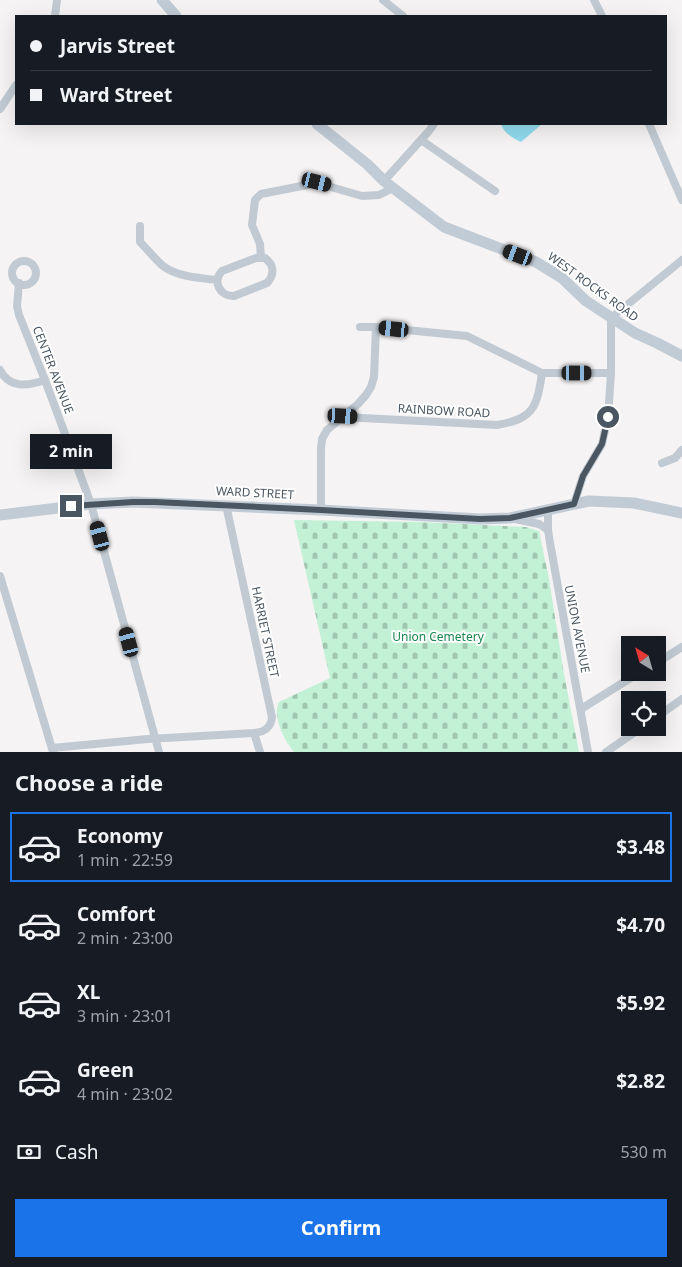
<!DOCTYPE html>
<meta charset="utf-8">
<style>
body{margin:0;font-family:"Noto Sans",sans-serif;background:#20242c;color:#f1f3f6;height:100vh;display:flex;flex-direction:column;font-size:19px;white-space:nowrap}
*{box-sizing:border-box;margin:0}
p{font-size:16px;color:#9ea1a6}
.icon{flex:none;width:28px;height:28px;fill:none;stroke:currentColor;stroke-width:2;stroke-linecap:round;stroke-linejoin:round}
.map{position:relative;height:752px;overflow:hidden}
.sheet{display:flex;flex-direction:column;background:#171b24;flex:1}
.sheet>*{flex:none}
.banner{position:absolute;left:15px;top:15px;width:652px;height:110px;border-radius:0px;box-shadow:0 5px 20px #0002;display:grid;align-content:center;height:110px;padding:0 15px;background:#171b24}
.needle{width:32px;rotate:323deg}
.buttons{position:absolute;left:621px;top:636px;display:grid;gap:10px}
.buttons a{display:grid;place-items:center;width:45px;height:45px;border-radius:0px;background:#171b24;box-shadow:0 5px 20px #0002;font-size:25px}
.end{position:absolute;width:22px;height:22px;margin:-11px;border:6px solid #4a5661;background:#fff;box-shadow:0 0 0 2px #fff}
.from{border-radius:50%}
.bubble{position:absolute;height:35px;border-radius:0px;background:#171b24;box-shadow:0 5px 20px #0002;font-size:16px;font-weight:700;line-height:35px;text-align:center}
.car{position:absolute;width:15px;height:30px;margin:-15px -8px;border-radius:6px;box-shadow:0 0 4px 1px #0007;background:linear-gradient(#222 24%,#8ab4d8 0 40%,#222 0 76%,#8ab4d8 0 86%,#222 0)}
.banner b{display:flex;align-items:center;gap:18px;height:48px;font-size:19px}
.banner b+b{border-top:1px solid #363941}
.banner i{width:12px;height:12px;background:#f1f3f6}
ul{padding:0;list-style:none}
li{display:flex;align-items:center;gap:15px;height:70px;margin:0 10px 8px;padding:0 5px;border:2px solid transparent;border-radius:0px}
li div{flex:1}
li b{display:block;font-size:19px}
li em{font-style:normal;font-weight:700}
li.current{border-color:#1a73e8}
li>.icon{width:45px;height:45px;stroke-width:1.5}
h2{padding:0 15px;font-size:22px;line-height:60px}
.pay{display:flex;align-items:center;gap:12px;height:55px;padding:0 15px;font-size:19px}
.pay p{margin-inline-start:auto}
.button{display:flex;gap:10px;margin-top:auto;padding:10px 15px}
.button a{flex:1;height:58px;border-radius:0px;background:#1a73e8;color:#fff;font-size:20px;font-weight:700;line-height:58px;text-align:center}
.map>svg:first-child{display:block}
.cemetery{fill:url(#cemetery-stones)}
.water{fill:#90daee}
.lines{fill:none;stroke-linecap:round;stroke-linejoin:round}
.street{stroke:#c1cad2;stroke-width:8}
.secondary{stroke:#c1cbd6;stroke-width:11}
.route{stroke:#4a5661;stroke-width:6}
.labels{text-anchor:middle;stroke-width:4;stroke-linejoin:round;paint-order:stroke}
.street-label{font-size:12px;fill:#4a5661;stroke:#fff}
.park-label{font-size:12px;fill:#17864f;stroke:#fff}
</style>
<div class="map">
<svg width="682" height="752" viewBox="0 0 682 752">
<defs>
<pattern id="cemetery-stones" width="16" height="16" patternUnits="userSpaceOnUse" patternTransform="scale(1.25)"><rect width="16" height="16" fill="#c3f1d5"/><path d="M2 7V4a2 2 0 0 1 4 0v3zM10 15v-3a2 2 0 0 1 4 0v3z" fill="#a0c6b0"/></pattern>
</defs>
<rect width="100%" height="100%" fill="#f5f3f3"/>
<path class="cemetery" d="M294,520l125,2 107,5 13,4 10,48 15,95 15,78h-285c-10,-12 -22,-35 -15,-50l51,-24z"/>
<path class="water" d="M501,124h41l-21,18c-10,-5 -17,-9 -20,-18z"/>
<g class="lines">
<g class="street">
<path d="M383,0l20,16"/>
<path d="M594,0l8,16"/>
<path d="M55,16l2,-16"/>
<path d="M0,109l16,-24"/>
<path d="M649,124l33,76"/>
<path d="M421,140l74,51"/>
<path d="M384,181l45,-50 5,-7"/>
<path d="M140,226v16c8,8 15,17 23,24 15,11 36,12 54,14"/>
<path d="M256,258h9c9,7 10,16 2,25l-33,13c-14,1 -22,-15 -12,-25z"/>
<path d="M261,258l-1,-14 -8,-19 3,-25 6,-6 56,-11 45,13 17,-1 14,-7"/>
<circle cx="24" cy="273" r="12"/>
<path d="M19,283l-2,23 2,9 26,65 46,124 68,248"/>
<path d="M360,327h16l91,9 75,37h69"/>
<path d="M0,370c10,19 28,16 45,10"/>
<path d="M343,417l154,8c36,-6 40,-17 45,-52"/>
<path d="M662,463l13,-5 7,-8"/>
<path d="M574,504l9,-28 19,-32 6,-27 3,-44v-55l71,-58"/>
<path d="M321,510v-61l1,-10 5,-9 31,-26 8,-9 5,-8 3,-10 2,-50"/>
<path d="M548,510v20l2,13 38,209"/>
<path d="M515,519l24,5 9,6"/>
<path d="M0,576l53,176"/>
<path d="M658,662l24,-15"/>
<path d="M581,709l59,-37"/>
<path d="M658,716l24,-17"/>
<path d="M254,733l6,19"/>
<path d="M52,748l96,-9 106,-6c10,-1 17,-5 18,-16l-46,-212"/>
<path d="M606,752l35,-24"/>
</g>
<g class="secondary">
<path d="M162,0l14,16"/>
<path d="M317,124l50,40 17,17 60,46 92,35 26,16 24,23 49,32 22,10 25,13"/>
<path d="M0,515l91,-11 42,-2 188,8 159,9 30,-1 79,-17 45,2 48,10"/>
</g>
</g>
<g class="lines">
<path class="route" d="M71,506l62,-4h22l166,8 159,9 30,-1 64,-14 9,-28 19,-32 6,-27"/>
</g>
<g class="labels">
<g class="street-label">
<text transform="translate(593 287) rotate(36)" y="4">WEST ROCKS ROAD</text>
<text transform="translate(53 370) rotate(69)" y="4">CENTER AVENUE</text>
<text transform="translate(444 411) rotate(3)" y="4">RAINBOW ROAD</text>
<text transform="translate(255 493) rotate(3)" y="4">WARD STREET</text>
<text transform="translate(577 629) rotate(79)" y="4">UNION AVENUE</text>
<text transform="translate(265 632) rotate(78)" y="4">HARRIET STREET</text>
</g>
<g class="park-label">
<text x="438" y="641">Union Cemetery</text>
</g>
</g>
</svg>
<div class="buttons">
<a><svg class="needle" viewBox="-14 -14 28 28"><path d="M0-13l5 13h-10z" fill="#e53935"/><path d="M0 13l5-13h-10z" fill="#9ea1a6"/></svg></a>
<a><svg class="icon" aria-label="locate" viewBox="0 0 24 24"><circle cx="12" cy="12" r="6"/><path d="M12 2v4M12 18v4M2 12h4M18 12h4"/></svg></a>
</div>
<i class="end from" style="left:608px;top:417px"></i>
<i class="end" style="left:71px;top:506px"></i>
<div class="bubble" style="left:30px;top:434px;width:82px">2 min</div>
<i class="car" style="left:317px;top:182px;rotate:104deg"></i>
<i class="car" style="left:518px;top:255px;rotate:291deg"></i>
<i class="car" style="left:394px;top:329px;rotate:276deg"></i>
<i class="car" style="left:577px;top:373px;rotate:90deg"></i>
<i class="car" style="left:343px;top:416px;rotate:93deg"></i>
<i class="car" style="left:100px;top:536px;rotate:345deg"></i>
<i class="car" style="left:129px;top:642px;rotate:345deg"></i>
<div class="banner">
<b><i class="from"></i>Jarvis Street</b>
<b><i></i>Ward Street</b>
</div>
</div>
<section class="sheet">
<h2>Choose a ride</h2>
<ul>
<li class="current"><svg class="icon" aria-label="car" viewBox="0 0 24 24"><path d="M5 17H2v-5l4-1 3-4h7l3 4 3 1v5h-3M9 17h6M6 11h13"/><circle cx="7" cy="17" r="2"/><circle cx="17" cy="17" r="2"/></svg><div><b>Economy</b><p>1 min · 22:59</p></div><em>$3.48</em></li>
<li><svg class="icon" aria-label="car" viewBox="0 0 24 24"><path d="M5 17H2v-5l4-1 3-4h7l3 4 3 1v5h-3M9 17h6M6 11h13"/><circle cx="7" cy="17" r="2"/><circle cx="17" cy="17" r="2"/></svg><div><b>Comfort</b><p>2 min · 23:00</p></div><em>$4.70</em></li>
<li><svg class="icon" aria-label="car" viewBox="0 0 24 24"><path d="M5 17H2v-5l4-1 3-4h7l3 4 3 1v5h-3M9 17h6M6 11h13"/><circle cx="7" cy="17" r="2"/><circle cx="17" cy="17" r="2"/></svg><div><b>XL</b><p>3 min · 23:01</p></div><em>$5.92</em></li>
<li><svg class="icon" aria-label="car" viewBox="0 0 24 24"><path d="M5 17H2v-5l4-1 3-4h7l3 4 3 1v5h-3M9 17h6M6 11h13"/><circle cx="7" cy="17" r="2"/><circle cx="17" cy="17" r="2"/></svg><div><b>Green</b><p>4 min · 23:02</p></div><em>$2.82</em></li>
</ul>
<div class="pay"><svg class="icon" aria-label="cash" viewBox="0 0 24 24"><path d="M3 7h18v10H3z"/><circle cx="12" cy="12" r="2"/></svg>Cash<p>530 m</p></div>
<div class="button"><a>Confirm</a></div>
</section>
